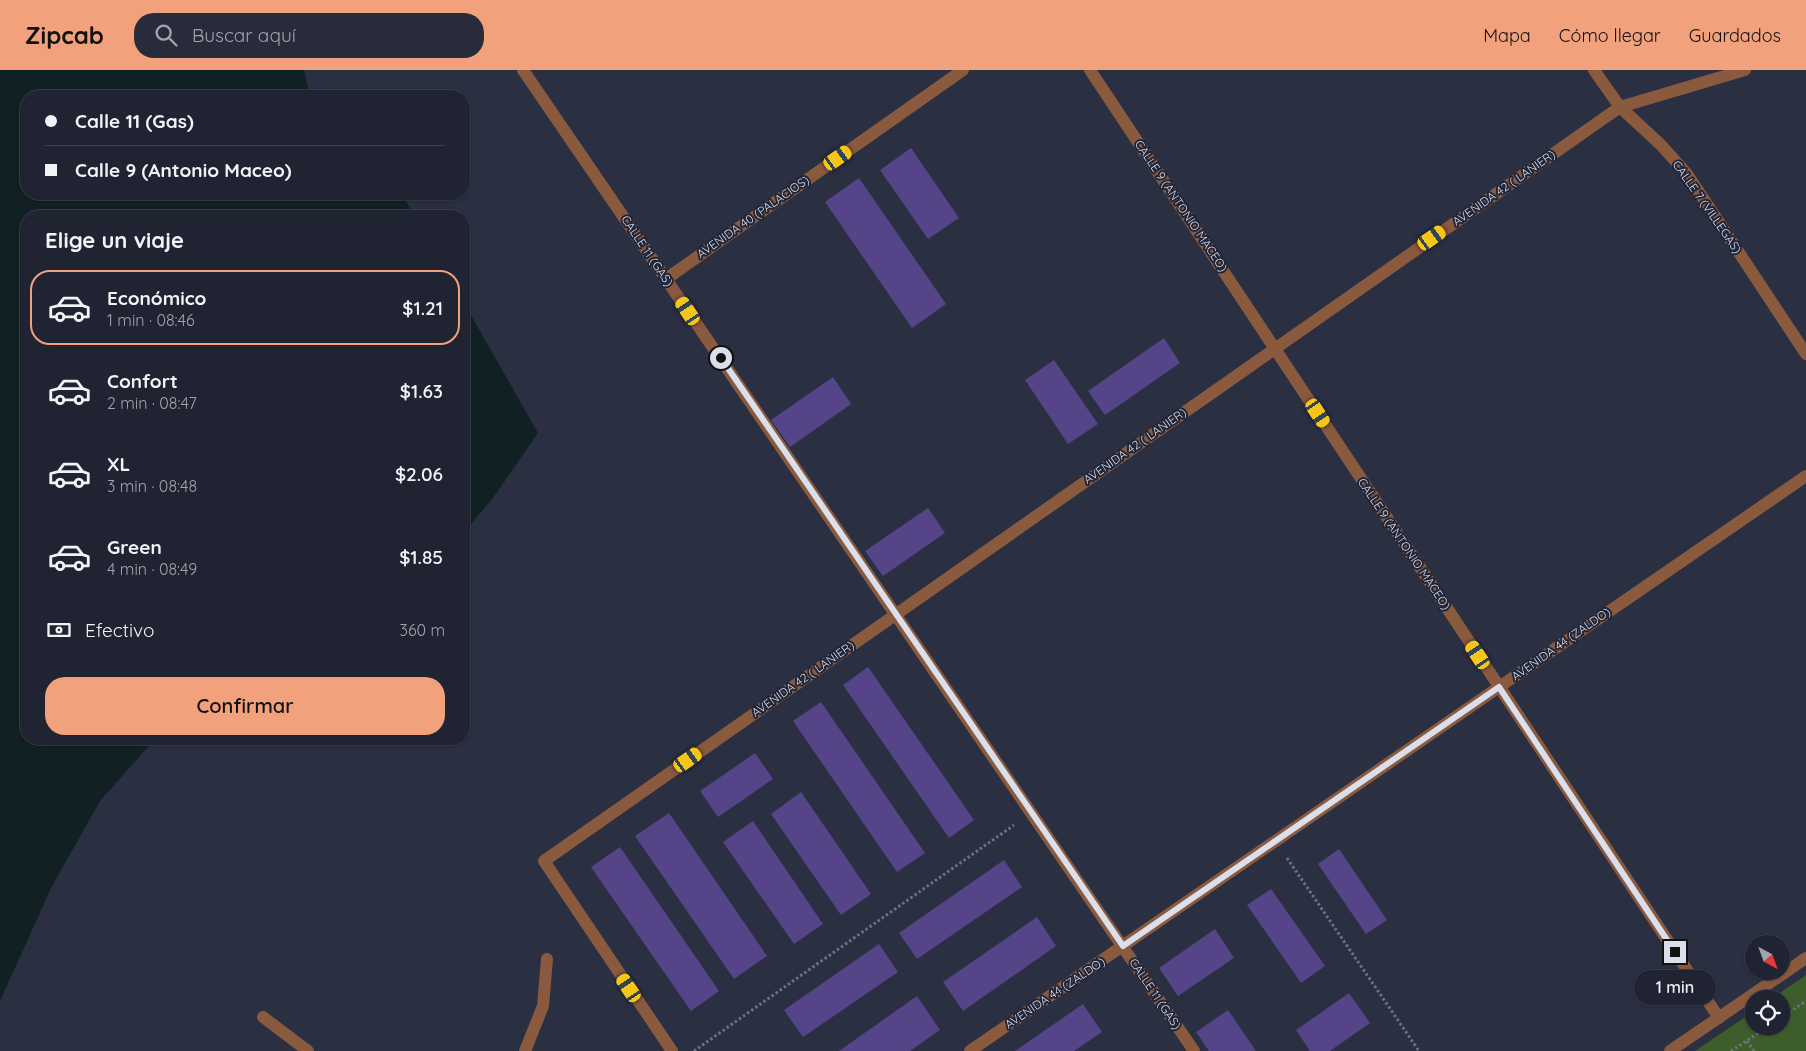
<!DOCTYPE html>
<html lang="es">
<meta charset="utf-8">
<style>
body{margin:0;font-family:Quicksand,sans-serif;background:#282b3a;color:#f1f3f6;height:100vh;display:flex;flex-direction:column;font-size:19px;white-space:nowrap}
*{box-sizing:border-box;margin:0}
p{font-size:16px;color:#a2a4ac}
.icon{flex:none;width:28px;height:28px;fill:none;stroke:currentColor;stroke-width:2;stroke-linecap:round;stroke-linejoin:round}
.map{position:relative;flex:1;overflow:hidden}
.drawer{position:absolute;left:20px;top:140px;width:450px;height:535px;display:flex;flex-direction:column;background:#202332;border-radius:20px;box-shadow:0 1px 4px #0004,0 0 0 1px #3d404d}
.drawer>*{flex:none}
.banner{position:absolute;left:20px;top:20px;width:450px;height:110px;border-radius:20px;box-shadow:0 1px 4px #0004,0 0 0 1px #3d404d;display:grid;align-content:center;height:110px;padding:0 25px;background:#202332}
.needle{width:32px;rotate:139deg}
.controls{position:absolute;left:1745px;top:865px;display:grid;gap:10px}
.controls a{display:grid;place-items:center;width:45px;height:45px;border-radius:50%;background:#202332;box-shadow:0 1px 4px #0004,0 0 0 1px #3d404d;font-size:25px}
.end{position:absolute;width:22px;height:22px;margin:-11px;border:6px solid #dbdeeb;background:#111;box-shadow:0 0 0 2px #111}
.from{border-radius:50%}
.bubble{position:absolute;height:35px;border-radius:18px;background:#202332;box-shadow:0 1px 4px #0004,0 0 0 1px #3d404d;font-size:16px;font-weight:600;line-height:35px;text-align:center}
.car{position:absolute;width:15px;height:30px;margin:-15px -8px;border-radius:6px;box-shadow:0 0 4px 1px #0007;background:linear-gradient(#f5c518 24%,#345 0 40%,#f5c518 0 76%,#345 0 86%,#f5c518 0)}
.banner b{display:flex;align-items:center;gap:18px;height:48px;font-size:19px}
.banner b+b{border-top:1px solid #3d404d}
.banner i{width:12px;height:12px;background:#f1f3f6}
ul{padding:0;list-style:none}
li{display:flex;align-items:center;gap:15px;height:75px;margin:0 10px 8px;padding:0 15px;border:2px solid transparent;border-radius:20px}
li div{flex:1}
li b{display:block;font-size:19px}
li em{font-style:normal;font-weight:600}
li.selected{border-color:#f1a17c}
li>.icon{width:45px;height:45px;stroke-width:1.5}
h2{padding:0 25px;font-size:22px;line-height:60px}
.pay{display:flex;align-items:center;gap:12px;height:55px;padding:0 25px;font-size:19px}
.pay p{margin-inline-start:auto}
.button{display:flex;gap:10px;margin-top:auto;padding:10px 25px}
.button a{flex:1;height:58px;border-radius:20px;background:#f1a17c;color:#111;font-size:20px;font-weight:600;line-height:58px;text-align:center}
header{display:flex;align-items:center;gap:30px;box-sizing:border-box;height:70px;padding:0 25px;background:#f1a17c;color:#111}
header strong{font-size:24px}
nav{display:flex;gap:28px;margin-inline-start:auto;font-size:18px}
.search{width:350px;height:45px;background:#282b3a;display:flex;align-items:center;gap:12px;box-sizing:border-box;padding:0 18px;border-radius:20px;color:#a2a4ac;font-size:19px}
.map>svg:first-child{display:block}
.green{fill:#3d5e2b}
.water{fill:#112022}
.building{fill:#554588}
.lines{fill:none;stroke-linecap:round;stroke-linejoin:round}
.path{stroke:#6d7182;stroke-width:3;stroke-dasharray:2.5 2.5;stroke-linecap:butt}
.lane{stroke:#8a5a3e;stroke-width:12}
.street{stroke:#8a5a3e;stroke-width:12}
.route{stroke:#dbdeeb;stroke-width:6}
.labels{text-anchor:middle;stroke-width:4;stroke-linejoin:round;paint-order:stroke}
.street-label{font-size:12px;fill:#dbdeeb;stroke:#212538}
</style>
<header>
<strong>Zipcab</strong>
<div class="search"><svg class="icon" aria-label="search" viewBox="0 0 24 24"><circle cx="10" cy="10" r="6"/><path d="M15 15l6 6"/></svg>Buscar aquí</div>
<nav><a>Mapa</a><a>Cómo llegar</a><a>Guardados</a></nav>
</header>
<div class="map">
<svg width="1806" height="981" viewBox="0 0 1806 981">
<rect width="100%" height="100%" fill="#2b2f42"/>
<path class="green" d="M1806,905v76h-111l59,-40v15h27v-27h-10z"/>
<g class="water">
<path d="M0,0h304l6,26h-284v98h376l12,22h-388v523h129l-55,62 -48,85 -52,115z"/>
<path d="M464,233l74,130 -45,65 -29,34z"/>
</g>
<g class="building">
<path d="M911,78l48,70 -31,21 -48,-69z"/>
<path d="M859,108l87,126 -34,24 -87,-126z"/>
<path d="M1164,268l16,25 -75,52 -17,-24z"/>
<path d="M1054,290l44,64 -30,20 -43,-64z"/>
<path d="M833,307l18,27 -61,43 -19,-27z"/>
<path d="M928,438l17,25 -62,43 -18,-25z"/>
<path d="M868,597l106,153 -25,18 -106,-153z"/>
<path d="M821,632l104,151 -28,19 -104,-151z"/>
<path d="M755,683l18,26 -55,38 -18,-26z"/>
<path d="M801,722l70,102 -30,21 -70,-101z"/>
<path d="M669,743l98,143 -33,23 -99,-143z"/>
<path d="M753,751l70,103 -29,20 -71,-102z"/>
<path d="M620,777l99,144 -28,20 -100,-144z"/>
<path d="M1339,779l48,71 -21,14 -48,-70z"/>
<path d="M1004,790l18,27 -105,72 -18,-26z"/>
<path d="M1271,819l54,77 -24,17 -54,-78z"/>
<path d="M1037,847l19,29 -93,65 -20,-29z"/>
<path d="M1215,859l19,29 -56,38 -19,-28z"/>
<path d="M879,874l19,28 -95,65 -19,-27z"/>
<path d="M1349,923l21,30 -40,28h-20l-14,-21z"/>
<path d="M917,926l23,34 -30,21h-71z"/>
<path d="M1083,934l19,28 -28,19h-59z"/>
<path d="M1228,940l28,41h-47l-13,-19z"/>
</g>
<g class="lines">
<g class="path">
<path d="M1287,788l132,193"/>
<path d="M1781,948l25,-17"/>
<path d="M1747,971l7,10"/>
<path d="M694,981l320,-226"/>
<path d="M1731,981l38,-25"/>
</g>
<g class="lane">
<path d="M263,947l45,34"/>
<path d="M525,981l18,-45 4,-47"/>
</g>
<g class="street">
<path d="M523,0l671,981"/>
<path d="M1090,0l629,948"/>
<path d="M1594,0l26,37 41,38 26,29 119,180"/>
<path d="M666,209l297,-209"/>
<path d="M672,981l-128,-190 1076,-754 125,-37"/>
<path d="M970,981l836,-575"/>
<path d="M1670,981l136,-93"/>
</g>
</g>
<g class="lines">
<path class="route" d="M721,288l402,588 376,-259 176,265"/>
</g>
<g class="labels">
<g class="street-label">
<text transform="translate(1504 118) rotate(-35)" y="4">AVENIDA 42 ( LANIER)</text>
<text transform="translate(1181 136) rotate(56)" y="4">CALLE 9 (ANTONIO MACEO)</text>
<text transform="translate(1707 137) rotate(55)" y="4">CALLE 7 (VILLEGAS)</text>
<text transform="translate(753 147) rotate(-35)" y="4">AVENIDA 40 (PALACIOS)</text>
<text transform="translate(647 181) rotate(56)" y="4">CALLE 11 (GAS)</text>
<text transform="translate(1135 376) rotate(-35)" y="4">AVENIDA 42 ( LANIER)</text>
<text transform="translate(1404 474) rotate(56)" y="4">CALLE 9 (ANTONIO MACEO)</text>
<text transform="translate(1561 574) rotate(-35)" y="4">AVENIDA 44 (ZALDO)</text>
<text transform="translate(803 609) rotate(-35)" y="4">AVENIDA 42 ( LANIER)</text>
<text transform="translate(1055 923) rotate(-34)" y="4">AVENIDA 44 (ZALDO)</text>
<text transform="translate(1155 924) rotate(56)" y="4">CALLE 11 (GAS)</text>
</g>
</g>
</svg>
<div class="controls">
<a><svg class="needle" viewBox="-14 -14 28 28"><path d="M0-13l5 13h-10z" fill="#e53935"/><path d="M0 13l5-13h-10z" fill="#a2a4ac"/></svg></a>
<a><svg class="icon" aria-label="locate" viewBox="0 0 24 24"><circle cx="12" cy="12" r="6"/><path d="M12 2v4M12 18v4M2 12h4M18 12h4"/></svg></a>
</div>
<i class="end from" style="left:721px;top:288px"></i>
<i class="end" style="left:1675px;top:882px"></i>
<div class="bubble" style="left:1634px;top:900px;width:82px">1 min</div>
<i class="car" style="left:838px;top:88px;rotate:55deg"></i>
<i class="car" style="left:1432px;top:168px;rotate:55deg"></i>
<i class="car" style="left:688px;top:241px;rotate:326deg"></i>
<i class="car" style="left:1318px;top:343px;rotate:147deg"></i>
<i class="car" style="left:1478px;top:585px;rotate:326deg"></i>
<i class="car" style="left:688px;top:690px;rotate:55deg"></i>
<i class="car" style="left:629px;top:918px;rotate:326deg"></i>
<div class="banner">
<b><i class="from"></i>Calle 11 (Gas)</b>
<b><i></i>Calle 9 (Antonio Maceo)</b>
</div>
<section class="drawer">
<h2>Elige un viaje</h2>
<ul>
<li class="selected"><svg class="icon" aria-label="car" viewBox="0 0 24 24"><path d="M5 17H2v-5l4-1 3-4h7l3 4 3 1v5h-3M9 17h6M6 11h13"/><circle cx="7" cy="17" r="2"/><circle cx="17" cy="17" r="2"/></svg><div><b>Económico</b><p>1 min · 08:46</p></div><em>$1.21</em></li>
<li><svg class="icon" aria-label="car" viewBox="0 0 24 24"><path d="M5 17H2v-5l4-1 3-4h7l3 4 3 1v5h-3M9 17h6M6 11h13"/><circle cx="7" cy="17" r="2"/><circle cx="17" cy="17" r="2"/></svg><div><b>Confort</b><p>2 min · 08:47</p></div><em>$1.63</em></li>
<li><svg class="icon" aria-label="car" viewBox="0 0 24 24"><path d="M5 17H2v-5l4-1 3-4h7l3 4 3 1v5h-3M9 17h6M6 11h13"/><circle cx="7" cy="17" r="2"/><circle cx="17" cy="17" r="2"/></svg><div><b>XL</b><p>3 min · 08:48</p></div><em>$2.06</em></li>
<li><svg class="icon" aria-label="car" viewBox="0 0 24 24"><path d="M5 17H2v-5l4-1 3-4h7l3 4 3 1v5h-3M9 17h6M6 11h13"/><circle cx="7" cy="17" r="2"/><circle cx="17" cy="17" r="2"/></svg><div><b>Green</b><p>4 min · 08:49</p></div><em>$1.85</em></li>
</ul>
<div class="pay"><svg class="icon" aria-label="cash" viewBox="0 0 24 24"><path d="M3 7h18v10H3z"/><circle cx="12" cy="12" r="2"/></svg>Efectivo<p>360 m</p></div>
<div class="button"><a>Confirmar</a></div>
</section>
</div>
